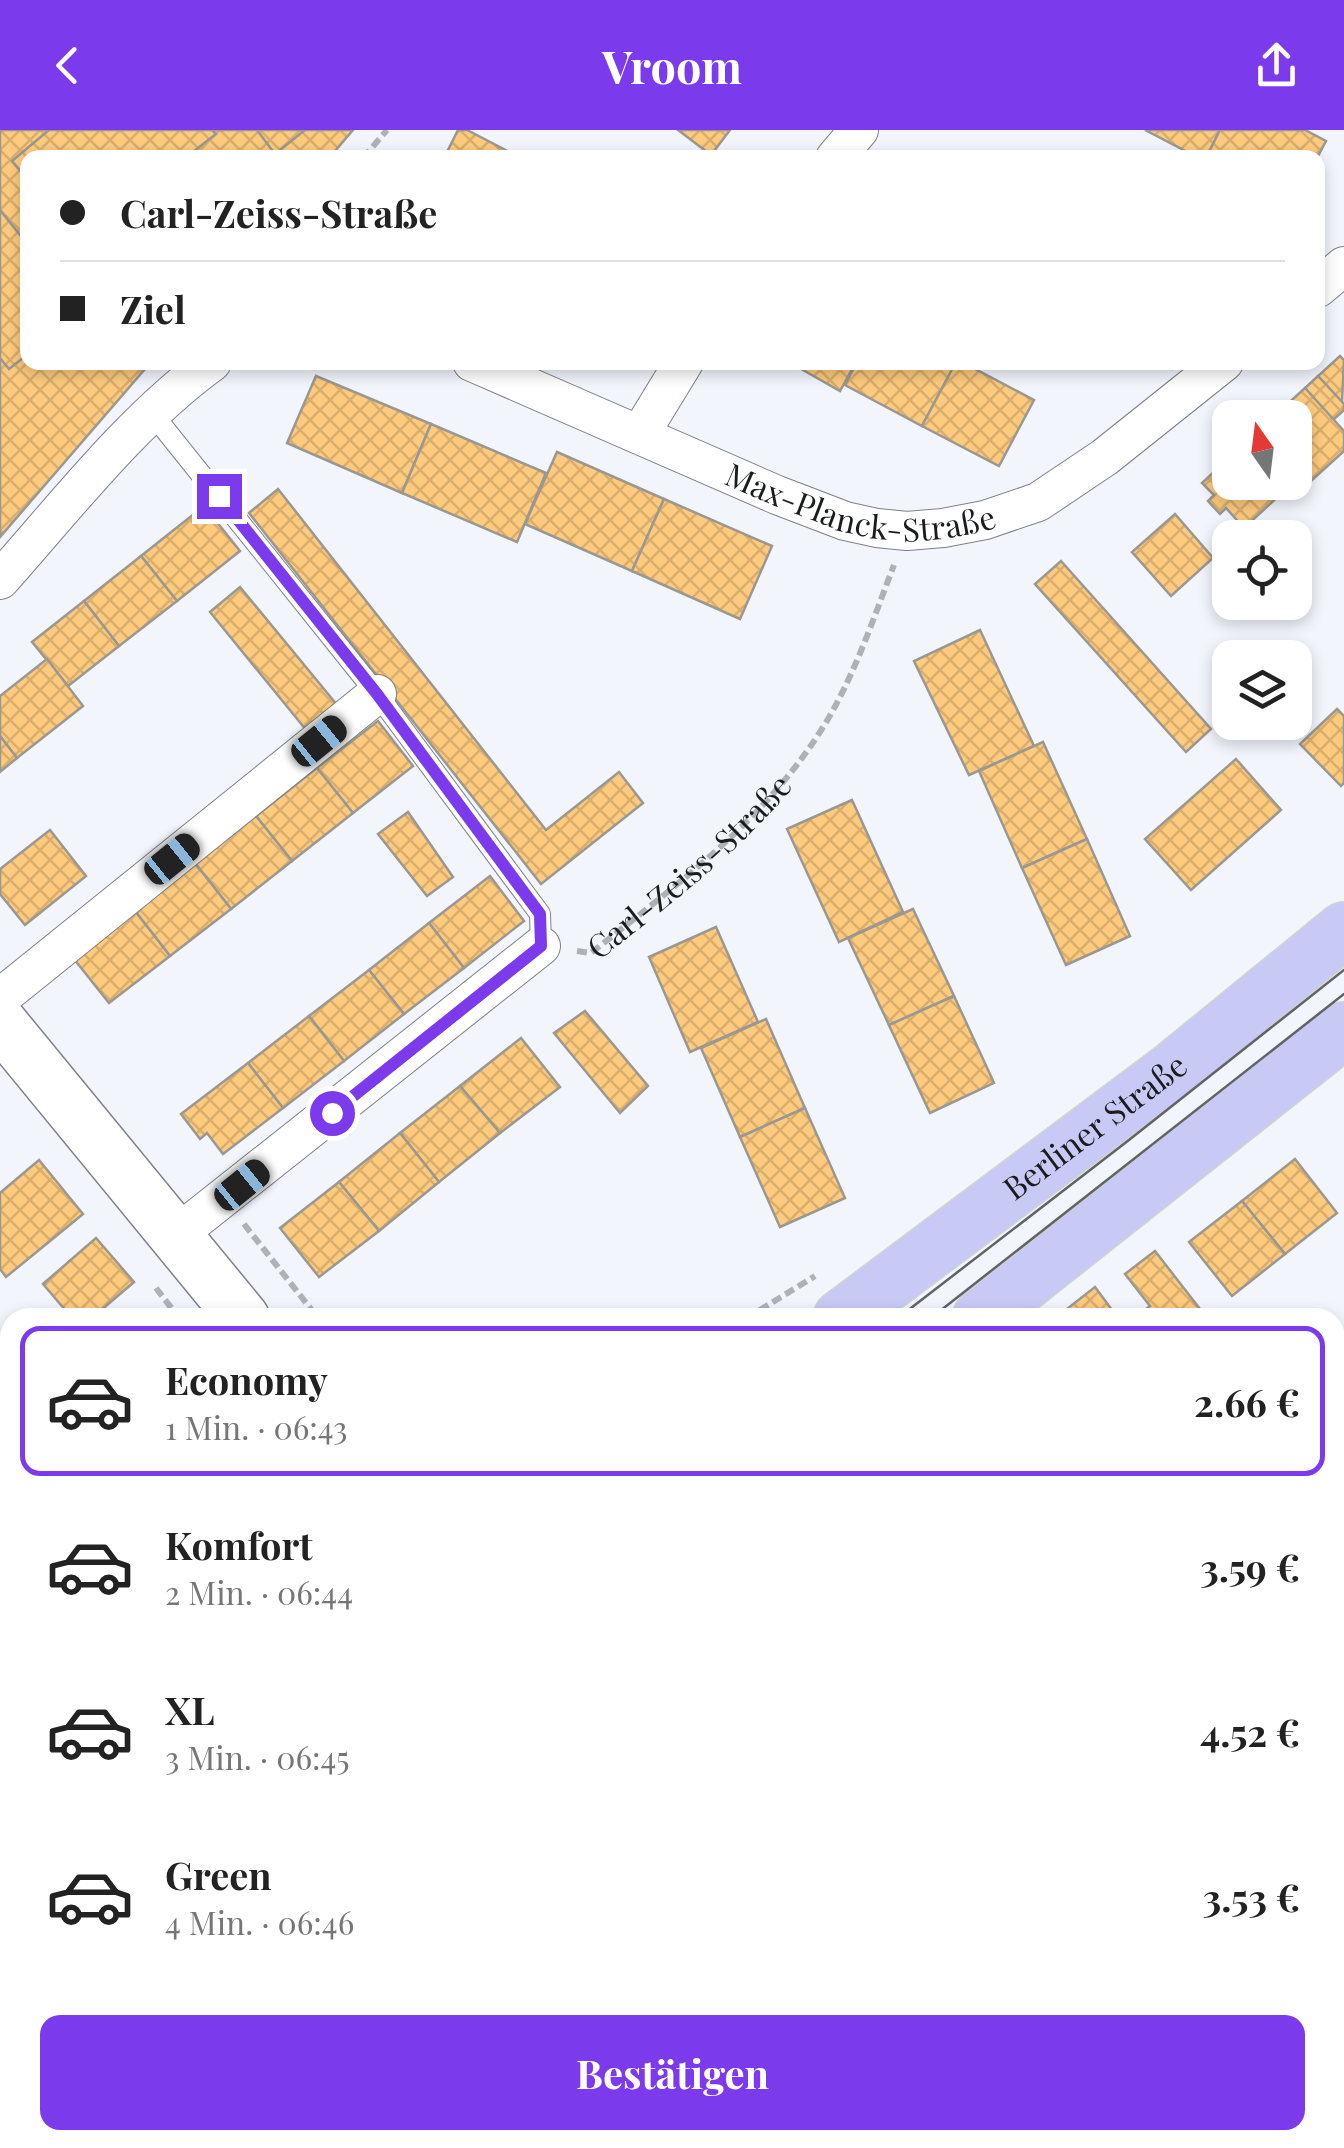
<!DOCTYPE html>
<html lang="de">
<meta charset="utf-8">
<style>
body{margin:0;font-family:"Playfair Display",serif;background:#f2f2f2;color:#222;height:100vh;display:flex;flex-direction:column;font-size:38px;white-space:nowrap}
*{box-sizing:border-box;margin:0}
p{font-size:32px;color:#767676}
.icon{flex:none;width:55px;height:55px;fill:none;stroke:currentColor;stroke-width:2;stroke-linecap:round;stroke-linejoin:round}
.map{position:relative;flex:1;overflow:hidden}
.drawer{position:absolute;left:0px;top:1178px;width:1345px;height:842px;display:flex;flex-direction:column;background:#fff;border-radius:30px 30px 0 0;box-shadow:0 5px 15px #0003}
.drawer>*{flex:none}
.hud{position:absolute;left:20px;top:20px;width:1305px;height:220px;border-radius:20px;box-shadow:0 5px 15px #0003;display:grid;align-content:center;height:220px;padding:0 40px;background:#fff}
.needle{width:65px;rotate:346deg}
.buttons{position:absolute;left:1212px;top:270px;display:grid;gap:20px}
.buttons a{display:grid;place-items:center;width:100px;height:100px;border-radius:20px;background:#fff;box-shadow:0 5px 15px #0003;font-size:50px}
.end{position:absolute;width:45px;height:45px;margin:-22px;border:12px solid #7c3aed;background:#fff;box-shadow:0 0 0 5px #fff}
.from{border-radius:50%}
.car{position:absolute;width:30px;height:60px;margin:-30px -15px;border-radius:12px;box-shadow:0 0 8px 2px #0007;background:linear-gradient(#222 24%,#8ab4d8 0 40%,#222 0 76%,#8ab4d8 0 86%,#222 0)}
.hud b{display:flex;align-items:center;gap:35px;height:95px;font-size:38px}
.hud b+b{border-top:2px solid #e0e0e0}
.hud i{width:25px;height:25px;background:#222}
ul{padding:18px 0 0;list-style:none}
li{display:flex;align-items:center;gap:30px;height:150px;margin:0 20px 15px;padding:0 20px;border:5px solid transparent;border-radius:20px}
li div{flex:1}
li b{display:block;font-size:38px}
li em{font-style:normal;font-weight:700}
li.on{border-color:#7c3aed}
li>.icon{width:90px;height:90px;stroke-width:1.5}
.button{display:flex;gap:20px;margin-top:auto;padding:20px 40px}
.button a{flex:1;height:115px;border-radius:20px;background:#7c3aed;color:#fff;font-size:40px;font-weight:700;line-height:115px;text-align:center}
header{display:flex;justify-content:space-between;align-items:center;height:130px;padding:0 40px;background:#7c3aed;color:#fff;font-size:45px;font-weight:700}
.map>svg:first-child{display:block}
.pitch{fill:#d4e2ff}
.building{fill:url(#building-cross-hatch);stroke:#9b9791;stroke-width:2.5}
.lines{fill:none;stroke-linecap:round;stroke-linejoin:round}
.lane-casing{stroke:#7e8187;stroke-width:22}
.street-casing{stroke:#7e8187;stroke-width:40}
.secondary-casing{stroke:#7e8187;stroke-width:55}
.primary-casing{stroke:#d1d2d2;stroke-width:58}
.path{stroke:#aeb1b6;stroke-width:6;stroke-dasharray:10 5;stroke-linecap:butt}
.lane{stroke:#fff;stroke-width:20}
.street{stroke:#fff;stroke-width:38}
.secondary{stroke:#fff;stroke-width:52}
.primary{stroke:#c8c9f5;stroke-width:55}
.tram{stroke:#626367;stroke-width:2.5}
.route{stroke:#7c3aed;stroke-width:12}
.labels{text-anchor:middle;stroke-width:10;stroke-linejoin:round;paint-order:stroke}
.street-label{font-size:32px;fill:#1b1c1e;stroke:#fff}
</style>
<header><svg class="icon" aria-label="back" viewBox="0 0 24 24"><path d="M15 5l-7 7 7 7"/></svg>Vroom<svg class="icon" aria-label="share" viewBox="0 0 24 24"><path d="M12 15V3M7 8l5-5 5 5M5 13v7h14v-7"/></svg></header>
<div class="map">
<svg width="1344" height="2018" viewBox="0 0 1344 2018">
<defs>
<pattern id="building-cross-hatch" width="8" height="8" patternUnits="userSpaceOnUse" patternTransform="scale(2.5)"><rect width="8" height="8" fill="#fecb7e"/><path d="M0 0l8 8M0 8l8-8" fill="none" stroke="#d9ae6c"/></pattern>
</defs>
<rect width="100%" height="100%" fill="#f2f5fc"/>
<path class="pitch" d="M0,1331l10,13v128l-10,7z"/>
<g class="building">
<path d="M0,0h49l-49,40z"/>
<path d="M0,0h353l-24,28h-301v204h123l-151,175z"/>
<path d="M49,0h163l4,4 -31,24h-157v22l-16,-19z"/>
<path d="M257,0h48l-30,24z"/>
<path d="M458,0h9l54,28h-77z"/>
<path d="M678,0h52l-19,25z"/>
<path d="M1145,0h75l-14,28h-7z"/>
<path d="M1220,0h85l21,11 -9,17h-111z"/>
<path d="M0,80l28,35v109l-19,15 -9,-11z"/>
<path d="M1340,226l4,4 -2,42 -24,-26z"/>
<path d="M789,232h67l-16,29z"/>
<path d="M857,232h99l-34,64 -77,-41z"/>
<path d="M956,232h6l72,38 -35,66 -77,-40z"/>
<path d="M316,246l115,48 -29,69 -115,-50z"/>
<path d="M1318,246l26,28v6l-11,10 -28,-32z"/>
<path d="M1305,258l39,43v20l-33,30 -16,-18v-45h-23z"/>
<path d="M431,294l115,49 -29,69 -115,-49z"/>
<path d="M557,322l107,47 -32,72 -107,-47z"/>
<path d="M1230,327v25h44l9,10 -39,36 -18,-20 -6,6 -12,-13 6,-6 -12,-12z"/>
<path d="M278,359l268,341 73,-58 24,31 -102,81 -292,-371z"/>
<path d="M664,369l108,47 -32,73 -108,-48z"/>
<path d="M204,376l36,45 -63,50 -36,-45z"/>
<path d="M1175,384l38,44 -42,38 -39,-44z"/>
<path d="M141,426l36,45 -58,45 -35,-45z"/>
<path d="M1061,431l150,168 -25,23 -151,-168z"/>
<path d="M240,457l98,119 -31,25 -97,-119z"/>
<path d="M84,471l35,45 -51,40 -36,-44z"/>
<path d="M980,500l54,116 -65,29 -55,-114z"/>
<path d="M47,529l36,47 -66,52 -17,-22v-40z"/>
<path d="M1337,579l7,7v67l-3,3 -41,-42z"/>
<path d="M378,591l35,45 -60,47 -36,-45z"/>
<path d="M0,606l17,22 -17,14z"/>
<path d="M1043,612l44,97 -65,29 -43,-97z"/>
<path d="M1236,629l45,51 -90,80 -46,-51z"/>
<path d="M317,638l36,45 -61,48 -36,-45z"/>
<path d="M852,670l51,112 -64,30 -52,-113z"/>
<path d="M408,682l45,65 -26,19 -49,-62z"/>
<path d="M256,686l36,45 -61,48 -36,-46z"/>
<path d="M50,700l36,46 -61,49 -25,-31v-25z"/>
<path d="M1087,709l43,97 -64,29 -44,-97z"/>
<path d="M195,733l36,46 -61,47 -35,-45z"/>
<path d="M490,746l34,45 -60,47 -35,-45z"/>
<path d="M913,779l41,87 -65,29 -41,-87z"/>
<path d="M135,781l35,45 -61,47 -35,-44z"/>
<path d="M429,793l35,45 -60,46 -35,-44z"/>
<path d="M716,797l42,95 -68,30 -41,-95z"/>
<path d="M369,840l35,44 -60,47 -35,-45z"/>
<path d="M954,866l40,87 -64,30 -41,-88z"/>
<path d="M585,881l63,75 -28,27 -66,-80z"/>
<path d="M309,886l35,45 -61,47 -35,-45z"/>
<path d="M766,889l39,89 -65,29 -39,-89z"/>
<path d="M521,908l39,49 -60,46 -40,-47z"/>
<path d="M248,933l35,45 -60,46 -16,-21 -7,6 -19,-25z"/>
<path d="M460,956l40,47 -61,49 -39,-49z"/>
<path d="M805,978l40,90 -65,29 -40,-90z"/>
<path d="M400,1003l39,49 -60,49 -40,-49z"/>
<path d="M1295,1029l42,54 -52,41 -43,-53z"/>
<path d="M39,1030l44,54 -77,63 -6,-8v-76z"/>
<path d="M339,1052l40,49 -60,46 -39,-49z"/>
<path d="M1242,1071l43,53 -53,42 -43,-54z"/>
<path d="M96,1108l38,44 -42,36h-20l-29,-34z"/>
<path d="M1155,1121l52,67h-73l16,-12 -25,-32z"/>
<path d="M1095,1157l23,31h-59l-1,-2z"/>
<path d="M1335,1379l9,9v40l-9,9z"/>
<path d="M0,1635l10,14v39l-10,7z"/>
<path d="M1344,1746v46l-9,7v-46z"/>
<path d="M1344,1792v47l-9,7v-47z"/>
<path d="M10,1891v61l-10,-16v-38z"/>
<path d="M764,2010h40l6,8h-58z"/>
</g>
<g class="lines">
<g class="lane-casing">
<path id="lane" d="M151,282l226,282 163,220 1,32"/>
</g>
<g class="street-casing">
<g id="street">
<path d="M835,28l24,-28"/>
<path d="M1318,158l26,-22"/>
<path id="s2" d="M472,232l305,133 68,26 32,7 30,3 36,-3 42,-8 53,-18 67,-45 119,-95"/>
<path d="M640,304l44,-72"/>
<path d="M0,450c66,-74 132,-160 212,-218"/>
<path d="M0,868l377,-304"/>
<path d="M175,1106l366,-290"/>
<path d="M1335,1507l9,-9"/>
<path d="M1335,1658l9,11"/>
</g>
</g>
<g class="secondary-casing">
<g id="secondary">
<path d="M0,892l243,296"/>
<path d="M885,2010l5,8"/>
</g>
</g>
<g class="primary-casing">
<g id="primary">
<path id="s3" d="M841,1188l330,-247 173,-141"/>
<path d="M980,1188l364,-288"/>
<path d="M0,1776l10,-7"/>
<path d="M0,1855l10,-7"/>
</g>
</g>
<g class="path">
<path d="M363,28l24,-28"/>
<path id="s1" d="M577,821l14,2c88,-70 179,-136 237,-234 28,-48 46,-102 66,-154"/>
<path d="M244,1094l74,94"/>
<path d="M156,1158l23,30"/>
<path d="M747,1188l68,-42"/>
</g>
<use href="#lane" class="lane"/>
<use href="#street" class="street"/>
<use href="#secondary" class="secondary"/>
<use href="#primary" class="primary"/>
<g class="tram">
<path d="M898,1188l231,-178 215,-170"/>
<path d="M931,1188l413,-324"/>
<path d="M0,1801l10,-7"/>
<path d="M0,1825l10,-7"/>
</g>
</g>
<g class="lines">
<path class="route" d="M219,366l158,198 163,220 1,32 -209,167"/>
</g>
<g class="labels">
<g class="street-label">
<text dy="11" stroke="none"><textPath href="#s2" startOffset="418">Max-Planck-Straße</textPath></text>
<text dy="11" stroke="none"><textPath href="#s1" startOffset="145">Carl-Zeiss-Straße</textPath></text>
<text dy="11" stroke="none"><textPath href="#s3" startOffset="318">Berliner Straße</textPath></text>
</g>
</g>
</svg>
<div class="buttons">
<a><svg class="needle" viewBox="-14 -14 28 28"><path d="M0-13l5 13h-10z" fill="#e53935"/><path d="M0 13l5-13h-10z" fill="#767676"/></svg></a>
<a><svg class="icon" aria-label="locate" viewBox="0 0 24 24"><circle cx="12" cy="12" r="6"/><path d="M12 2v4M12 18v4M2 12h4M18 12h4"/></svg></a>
<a><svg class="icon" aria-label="layers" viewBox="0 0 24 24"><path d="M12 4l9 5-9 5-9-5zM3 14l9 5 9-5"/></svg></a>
</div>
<i class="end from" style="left:332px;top:983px"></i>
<i class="end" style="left:219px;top:366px"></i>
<i class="car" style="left:319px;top:611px;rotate:51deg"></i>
<i class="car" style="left:172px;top:729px;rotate:51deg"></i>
<i class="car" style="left:242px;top:1055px;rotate:51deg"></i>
<div class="hud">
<b><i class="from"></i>Carl-Zeiss-Straße</b>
<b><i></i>Ziel</b>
</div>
<section class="drawer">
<ul>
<li class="on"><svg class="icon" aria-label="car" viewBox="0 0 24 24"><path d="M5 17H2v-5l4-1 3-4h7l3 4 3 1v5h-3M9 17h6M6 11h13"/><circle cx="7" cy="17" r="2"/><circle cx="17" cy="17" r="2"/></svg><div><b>Economy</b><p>1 Min. · 06:43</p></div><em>2.66 €</em></li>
<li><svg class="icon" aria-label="car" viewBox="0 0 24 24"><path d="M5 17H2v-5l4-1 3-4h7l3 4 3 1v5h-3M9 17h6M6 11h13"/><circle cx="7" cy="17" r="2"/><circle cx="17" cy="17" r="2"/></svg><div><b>Komfort</b><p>2 Min. · 06:44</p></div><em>3.59 €</em></li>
<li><svg class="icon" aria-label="car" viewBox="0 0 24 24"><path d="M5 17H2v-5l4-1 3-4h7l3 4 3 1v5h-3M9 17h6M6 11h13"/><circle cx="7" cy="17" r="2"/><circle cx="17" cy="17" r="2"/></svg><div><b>XL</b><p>3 Min. · 06:45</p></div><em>4.52 €</em></li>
<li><svg class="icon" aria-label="car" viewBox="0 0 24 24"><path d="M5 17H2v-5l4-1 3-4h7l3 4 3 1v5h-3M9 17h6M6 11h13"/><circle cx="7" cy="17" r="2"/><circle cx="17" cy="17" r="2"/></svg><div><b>Green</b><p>4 Min. · 06:46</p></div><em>3.53 €</em></li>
</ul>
<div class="button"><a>Bestätigen</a></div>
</section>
</div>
